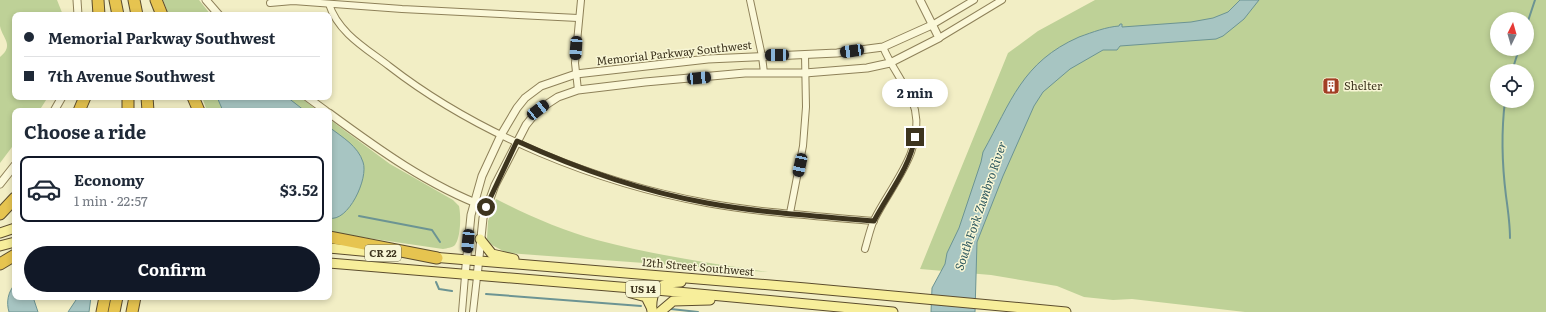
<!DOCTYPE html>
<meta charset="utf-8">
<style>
body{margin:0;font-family:Literata,serif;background:#f2f2f3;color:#1f2937;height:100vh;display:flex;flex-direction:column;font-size:15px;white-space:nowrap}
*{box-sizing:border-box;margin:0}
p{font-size:13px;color:#747a83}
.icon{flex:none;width:22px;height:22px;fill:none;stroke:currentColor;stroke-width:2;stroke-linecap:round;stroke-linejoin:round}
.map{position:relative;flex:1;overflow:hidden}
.details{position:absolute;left:12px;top:108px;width:320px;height:192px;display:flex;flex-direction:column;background:#fff;border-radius:8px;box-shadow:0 2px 6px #0003}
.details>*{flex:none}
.guide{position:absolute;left:12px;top:12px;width:320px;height:88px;border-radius:8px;box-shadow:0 2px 6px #0003;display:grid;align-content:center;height:88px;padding:0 12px;background:#fff}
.needle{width:26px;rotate:5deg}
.fabs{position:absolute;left:1490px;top:12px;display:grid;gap:8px}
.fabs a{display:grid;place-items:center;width:44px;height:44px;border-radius:50%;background:#fff;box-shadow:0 2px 6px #0003;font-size:20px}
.end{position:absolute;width:18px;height:18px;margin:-9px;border:5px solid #3d341e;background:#fff;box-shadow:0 0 0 2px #fff}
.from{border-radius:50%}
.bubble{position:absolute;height:28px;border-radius:14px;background:#fff;box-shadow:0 2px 6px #0003;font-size:13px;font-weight:700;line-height:28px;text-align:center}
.car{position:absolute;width:12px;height:24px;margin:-12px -6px;border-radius:5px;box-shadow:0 0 3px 1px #0007;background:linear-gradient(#222 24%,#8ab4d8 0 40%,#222 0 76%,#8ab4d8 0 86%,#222 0)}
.guide b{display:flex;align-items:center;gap:14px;height:38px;font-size:15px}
.guide b+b{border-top:1px solid #e0e1e3}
.guide i{width:10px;height:10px;background:#1f2937}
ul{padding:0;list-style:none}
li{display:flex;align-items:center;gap:12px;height:66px;margin:0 8px 6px;padding:0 4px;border:2px solid transparent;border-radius:8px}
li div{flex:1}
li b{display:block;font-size:15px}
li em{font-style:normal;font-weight:700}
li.selected{border-color:#111827}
li>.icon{width:36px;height:36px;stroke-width:1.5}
h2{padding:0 12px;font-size:18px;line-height:48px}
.button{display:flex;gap:8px;margin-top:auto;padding:8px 12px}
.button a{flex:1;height:46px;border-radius:24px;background:#111827;color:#fff;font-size:16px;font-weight:700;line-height:46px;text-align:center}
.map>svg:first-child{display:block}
.green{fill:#bed197;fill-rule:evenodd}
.water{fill:#a7c5c2;stroke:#6c9493}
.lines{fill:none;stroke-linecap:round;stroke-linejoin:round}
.stream{stroke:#6c9493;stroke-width:2}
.minor-casing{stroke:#8e8159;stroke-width:8}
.tertiary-casing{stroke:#8e8159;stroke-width:9}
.primary-casing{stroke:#5c4d2d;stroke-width:11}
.motorway-casing{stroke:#5c4d2d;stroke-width:13}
.minor{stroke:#fbf8d9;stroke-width:6}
.tertiary{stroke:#fbf8d9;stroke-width:7}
.primary{stroke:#f7ee9b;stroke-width:9}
.motorway{stroke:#e6c450;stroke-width:11}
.route{stroke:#3d341e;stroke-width:5}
.labels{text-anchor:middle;stroke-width:3;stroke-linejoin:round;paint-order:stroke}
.shield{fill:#f8f6d5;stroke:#756e55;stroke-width:1}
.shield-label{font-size:10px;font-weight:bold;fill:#3d341e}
.street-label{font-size:11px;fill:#3d341e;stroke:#f8f6d5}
.poi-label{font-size:11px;fill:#3d341e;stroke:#f8f6d5;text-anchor:start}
.water-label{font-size:12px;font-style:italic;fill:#2c575e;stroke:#f8f6d5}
</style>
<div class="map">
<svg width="1546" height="312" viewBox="0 0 1546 312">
<rect width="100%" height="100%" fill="#f2eec5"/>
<g class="green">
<path d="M0,0h57l6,15h-48v82h33l-9,14h-24v32l-15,20v-106c15,-12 2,-19 0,-31 0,-8 0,-18 0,-26z"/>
<path d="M163,0h36l12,15h-42z"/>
<path d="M1095,0h451v312h-301l-113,-13 -19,1 -29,-3 -27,-11 -66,-11 -71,-6 88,-216 30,-22zM1497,19h30v30h-30zM1497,71h30v30h-30z"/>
<path d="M202,97h98l18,14h-111z"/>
<path d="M329,119l61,45 63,36 6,6c2,9 2,31 -4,39 -3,3 -8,3 -12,4l-103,-15 -11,-4z"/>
<path d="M496,199c31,16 67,32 101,41 56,15 113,23 171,32l-261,-19 -15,-8 -5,-6 1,-18z"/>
</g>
<g class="water">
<path d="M1240,0h19l-15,19 -21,17 -7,3 -96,7 -3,4h-14l-33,19 -27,23 -9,14 -31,70 -26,66 -2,70h-44l1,-24 13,-24 2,-11 12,-25 22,-66 2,-10c28,-50 39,-90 96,-115 14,-5 27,-10 40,-11l1,-2h2v3l69,-5 22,-4 15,-6z"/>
<path d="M217,97h70l18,14h-82z"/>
<path d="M329,127c13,10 29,19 34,35 6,16 -15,61 -34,56z"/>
<path d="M15,284v13h18l5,15h-29c-3,-10 -1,-20 6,-28z"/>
<path d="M78,297h13l-2,15h-21z"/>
</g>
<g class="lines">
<g class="stream">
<path d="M1527,24l8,-24"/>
<path d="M1512,71l7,-22"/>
<path d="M1505,101c-4,32 -3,63 1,95 2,14 4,28 4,42"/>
<path d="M359,216l73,14 8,12"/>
<path d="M436,282l3,7 13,2"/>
<path d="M486,294l155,12"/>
<path d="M671,309l27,3"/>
</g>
<g class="minor-casing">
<g id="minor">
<path d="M750,0l12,56 2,17"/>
<path d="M270,3l23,-2 109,8 176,9"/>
<path d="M329,4c9,29 38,45 60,62 89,69 208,117 318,137 55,10 111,13 167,18"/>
<path d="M932,25l42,-25"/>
<path d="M939,38l63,-38"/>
<path d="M578,90l-3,-27 6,-63"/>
<path d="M790,213l13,-67 3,-39 -1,-52"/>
<path d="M865,249c3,-10 5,-20 9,-29 17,-35 50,-68 41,-110 -6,-22 -23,-41 -32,-63"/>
<path d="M462,312l3,-36"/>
<path d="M473,312l4,-35"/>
</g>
</g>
<g class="tertiary-casing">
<g id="tertiary">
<path d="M77,0l1,15"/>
<path d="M206,0l13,15"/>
<path d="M307,97l19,14"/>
<path d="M54,111l8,-14"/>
<path d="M329,113c49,36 100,73 157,94"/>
<path d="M0,184l15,-19"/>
<path d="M465,276l6,-61 11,-39 19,-41 16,-27 8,-10 16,-12 35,-12 132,-15 129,-6 46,-6 49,-22"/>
<path d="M477,277l6,-59 12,-33 31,-60 12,-15 20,-13 20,-7 67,-8 100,-9h60l62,-5 23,-5 49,-25 -19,-38"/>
</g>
</g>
<g class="primary-casing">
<g id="primary">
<path d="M0,233l15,-5"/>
<path d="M480,239l12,15 22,5"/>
<path d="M0,246l15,-4"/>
<path d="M329,248l64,6"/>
<path d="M432,257l374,31 260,24"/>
<path d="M329,263l327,27 237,22"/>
<path d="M631,293l15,4 6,12"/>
<path d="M652,312c-2,-24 8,-29 29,-30"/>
<path d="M660,312l13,-11 37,-1"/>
</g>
</g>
<g class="motorway-casing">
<g id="motorway">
<path d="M98,0l1,15"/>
<path d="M115,0l3,15"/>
<path d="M134,0l3,15"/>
<path d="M156,0l6,15"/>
<path d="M128,97v14"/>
<path d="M147,97l1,14"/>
<path d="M193,97l6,14"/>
<path d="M79,111l6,-14"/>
<path d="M0,214l15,-16"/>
<path d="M329,237l108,21"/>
<path d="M0,264l15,-9"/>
<path d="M102,312l3,-15"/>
<path d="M114,312l3,-15"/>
<path d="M132,312l3,-15"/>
</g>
</g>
<use href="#minor" class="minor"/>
<use href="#tertiary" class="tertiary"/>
<use href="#primary" class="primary"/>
<use href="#motorway" class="motorway"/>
</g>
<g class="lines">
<path class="route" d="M486,207l31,-66c61,28 124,50 190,62 55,10 111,13 167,18 14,-27 36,-53 41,-84"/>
</g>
<defs>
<g id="building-square" transform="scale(0.9)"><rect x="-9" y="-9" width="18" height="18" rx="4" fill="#a23e24" stroke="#f8f6d5"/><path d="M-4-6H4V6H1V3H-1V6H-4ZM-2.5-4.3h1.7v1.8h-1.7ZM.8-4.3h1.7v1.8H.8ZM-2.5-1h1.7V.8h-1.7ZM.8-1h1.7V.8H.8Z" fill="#fff"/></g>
</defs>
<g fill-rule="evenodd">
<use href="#building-square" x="1331" y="86"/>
</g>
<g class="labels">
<g class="shield">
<rect x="365" y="245" width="36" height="16" rx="3"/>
<rect x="626" y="281" width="34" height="16" rx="3"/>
</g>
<g class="shield-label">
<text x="383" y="257">CR 22</text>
<text x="643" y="293">US 14</text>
</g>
<g class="street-label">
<text transform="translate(674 53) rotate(-6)" y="4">Memorial Parkway Southwest</text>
<text transform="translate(698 267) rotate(5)" y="4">12th Street Southwest</text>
</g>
<g class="poi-label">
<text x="1344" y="90">Shelter</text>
</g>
<g class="water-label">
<text transform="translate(981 206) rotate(-71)" y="4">South Fork Zumbro River</text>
</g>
</g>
</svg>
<div class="fabs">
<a><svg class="needle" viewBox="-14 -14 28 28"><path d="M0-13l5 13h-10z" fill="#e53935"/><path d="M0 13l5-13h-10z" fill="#747a83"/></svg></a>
<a><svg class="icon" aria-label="locate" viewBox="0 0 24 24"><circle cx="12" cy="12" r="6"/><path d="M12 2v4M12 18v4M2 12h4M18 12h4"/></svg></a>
</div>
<i class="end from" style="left:486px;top:207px"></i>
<i class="end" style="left:915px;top:137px"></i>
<div class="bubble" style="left:882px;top:79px;width:66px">2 min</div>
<i class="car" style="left:576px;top:48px;rotate:184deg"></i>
<i class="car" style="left:852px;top:51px;rotate:262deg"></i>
<i class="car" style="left:777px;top:55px;rotate:269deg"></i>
<i class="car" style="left:699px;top:78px;rotate:85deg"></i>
<i class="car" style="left:538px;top:110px;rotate:52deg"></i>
<i class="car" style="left:800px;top:165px;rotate:192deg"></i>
<i class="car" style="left:468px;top:241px;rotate:185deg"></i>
<div class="guide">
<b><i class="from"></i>Memorial Parkway Southwest</b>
<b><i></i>7th Avenue Southwest</b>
</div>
<section class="details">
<h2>Choose a ride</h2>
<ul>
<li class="selected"><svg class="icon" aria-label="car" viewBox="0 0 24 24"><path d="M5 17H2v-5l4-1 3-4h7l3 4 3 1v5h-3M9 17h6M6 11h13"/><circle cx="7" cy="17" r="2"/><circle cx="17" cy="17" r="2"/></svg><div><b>Economy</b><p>1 min · 22:57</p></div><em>$3.52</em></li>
</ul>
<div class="button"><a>Confirm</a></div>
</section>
</div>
